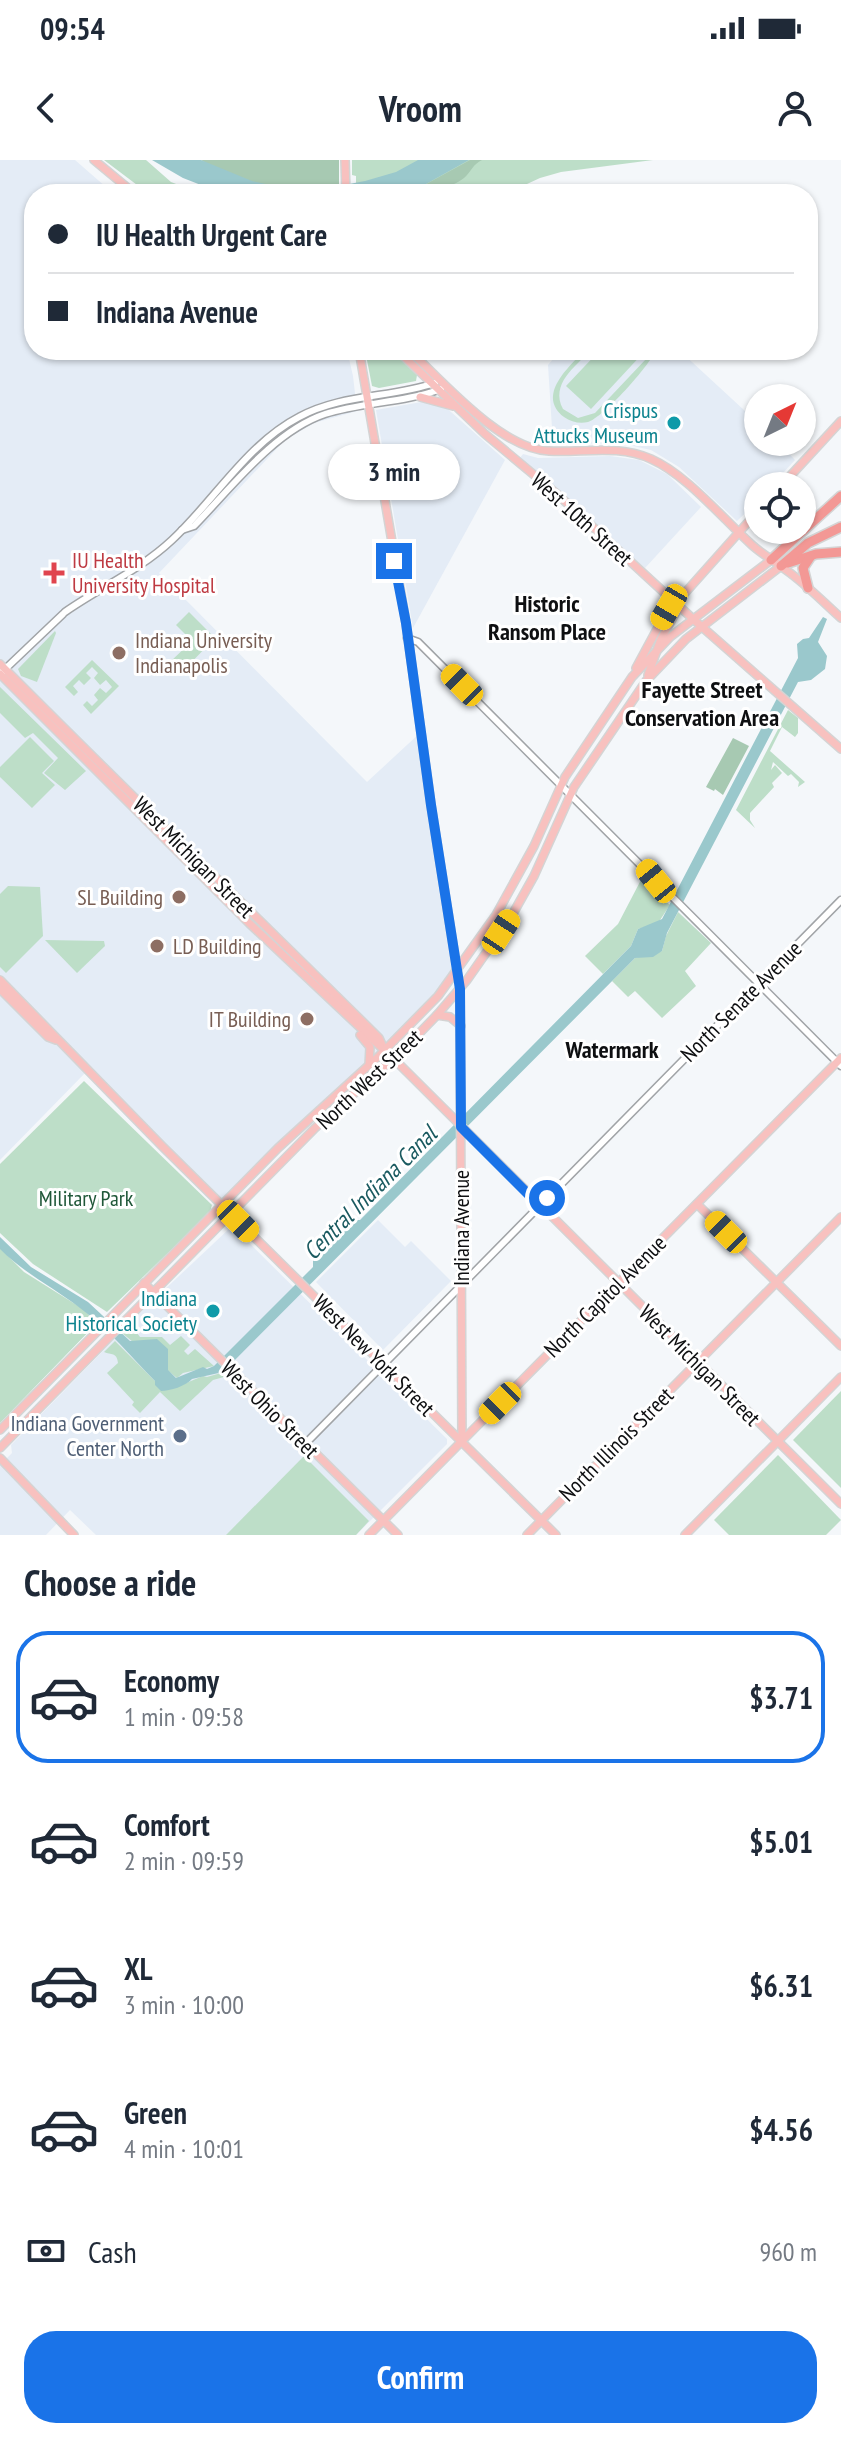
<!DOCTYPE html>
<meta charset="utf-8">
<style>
body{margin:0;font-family:"PT Sans Narrow",sans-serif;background:#f6f6f7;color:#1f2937;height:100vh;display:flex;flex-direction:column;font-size:30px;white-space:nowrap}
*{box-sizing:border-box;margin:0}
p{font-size:26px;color:#747a83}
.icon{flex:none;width:44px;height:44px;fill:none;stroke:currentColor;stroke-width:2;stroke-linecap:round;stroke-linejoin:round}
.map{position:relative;height:1375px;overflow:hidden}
.panel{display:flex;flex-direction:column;background:#fff;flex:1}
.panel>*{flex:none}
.top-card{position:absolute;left:24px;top:24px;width:794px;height:176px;border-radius:32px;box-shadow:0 2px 6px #0004;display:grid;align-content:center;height:176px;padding:0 24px;background:#fff}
.needle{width:52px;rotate:43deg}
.fabs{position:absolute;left:744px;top:224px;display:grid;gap:16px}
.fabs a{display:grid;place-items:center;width:72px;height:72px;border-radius:50%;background:#fff;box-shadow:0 2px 6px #0004;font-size:40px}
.end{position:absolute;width:36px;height:36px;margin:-18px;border:10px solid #1a73e8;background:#fff;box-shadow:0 0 0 4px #fff}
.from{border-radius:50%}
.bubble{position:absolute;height:56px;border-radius:28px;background:#fff;box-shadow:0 2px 6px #0004;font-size:26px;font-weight:800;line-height:56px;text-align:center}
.car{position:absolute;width:24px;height:48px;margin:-24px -12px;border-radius:10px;box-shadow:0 0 6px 2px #0007;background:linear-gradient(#f5c518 24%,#345 0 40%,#f5c518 0 76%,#345 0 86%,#f5c518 0)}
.top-card b{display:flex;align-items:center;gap:28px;height:76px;font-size:30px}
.top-card b+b{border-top:2px solid #e0e1e3}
.top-card i{width:20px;height:20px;background:#1f2937}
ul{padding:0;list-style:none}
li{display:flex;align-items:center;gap:24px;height:132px;margin:0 16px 12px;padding:0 8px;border:4px solid transparent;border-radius:32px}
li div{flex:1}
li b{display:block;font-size:30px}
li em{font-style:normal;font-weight:800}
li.on{border-color:#1a73e8}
li>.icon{width:72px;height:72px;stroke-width:1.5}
h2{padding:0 24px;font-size:36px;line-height:96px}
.pay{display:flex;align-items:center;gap:20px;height:88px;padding:0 24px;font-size:30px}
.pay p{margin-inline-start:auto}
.action{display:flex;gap:16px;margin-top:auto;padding:16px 24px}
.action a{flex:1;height:92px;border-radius:32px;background:#1a73e8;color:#fff;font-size:32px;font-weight:800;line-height:92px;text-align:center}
.status{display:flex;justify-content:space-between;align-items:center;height:56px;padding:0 40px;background:#fff;direction:ltr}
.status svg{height:22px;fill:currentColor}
header{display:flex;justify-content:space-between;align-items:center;height:104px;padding:0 24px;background:#fff;font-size:36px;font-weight:800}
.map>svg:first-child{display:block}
.built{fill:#e4ecf6}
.green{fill:#bddec8}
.forest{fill:#a7c9b2}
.water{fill:#9ac8cc}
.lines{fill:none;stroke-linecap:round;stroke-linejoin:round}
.minor-casing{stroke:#a1a4a7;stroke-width:9}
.major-casing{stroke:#d4d4d4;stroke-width:10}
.highway-casing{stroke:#d4d4d4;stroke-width:12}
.minor{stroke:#fff;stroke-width:6}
.major{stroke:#f8c1bf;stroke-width:7}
.highway{stroke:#f39895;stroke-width:9}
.route{stroke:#1a73e8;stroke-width:10}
.culture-dot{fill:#0f9aa8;stroke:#fff;stroke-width:3}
.health-dot{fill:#e0444e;stroke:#fff;stroke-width:3}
.education-dot{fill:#8d6e63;stroke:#fff;stroke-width:3}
.service-dot{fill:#5c6f8a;stroke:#fff;stroke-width:3}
.labels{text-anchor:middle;stroke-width:6;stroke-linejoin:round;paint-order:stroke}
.culture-label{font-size:22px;fill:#0d838f;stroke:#fff;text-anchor:end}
.street-label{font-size:22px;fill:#0e0f11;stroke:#fff}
.health-label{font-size:22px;fill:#be3a42;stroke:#fff;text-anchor:start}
.education-label{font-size:22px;fill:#785e54;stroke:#fff;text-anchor:start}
.park-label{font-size:22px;fill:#1f5738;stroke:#fff}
.service-label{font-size:22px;fill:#4e5e75;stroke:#fff;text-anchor:end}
.neighbourhood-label{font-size:24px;font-weight:bold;fill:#0e0f11;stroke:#fff}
.water-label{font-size:24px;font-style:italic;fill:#1a5a60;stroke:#fff}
</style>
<div class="status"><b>09:54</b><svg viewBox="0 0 49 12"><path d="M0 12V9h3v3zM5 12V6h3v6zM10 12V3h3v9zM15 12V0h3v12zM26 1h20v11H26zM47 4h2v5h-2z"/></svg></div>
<header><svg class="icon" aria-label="back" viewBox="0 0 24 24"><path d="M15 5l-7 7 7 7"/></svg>Vroom<svg class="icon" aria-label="person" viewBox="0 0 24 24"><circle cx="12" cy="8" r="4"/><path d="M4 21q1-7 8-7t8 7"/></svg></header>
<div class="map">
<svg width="841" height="1375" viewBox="0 0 841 1375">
<rect width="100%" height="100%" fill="#f4f7fa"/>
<g class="built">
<path d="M0,0h75l39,34h-80v156h313l6,26 4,35 -43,12 -29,17 -126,133 208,209 54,-50 35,242 -234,230 -135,-133 -87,89z"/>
<path d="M543,190h136l79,73v19h20l17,18 -24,26h-13v15l-21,20 -58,-54 -28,-17 -31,-7 -67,1 -5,-79 5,-6z"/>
<path d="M427,241l15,3 63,56 -92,168 -37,-218z"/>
<path d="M523,294l15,4 72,-2 29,4 28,14 34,33 -56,61 -125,-110z"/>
<path d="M378,1060l27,27 6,-6 40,40 -68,69 -67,-68z"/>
<path d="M230,1068l6,2 211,209v5l-91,91h-260l-26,-25 -24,25h-46v-70l12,-12 -1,-8 134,-137z"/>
</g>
<g class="green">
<path d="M104,0h42l25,22 31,12h-53z"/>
<path d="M352,0h301l-92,12 -21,6 -35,16h-149v-18l-4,-1z"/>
<path d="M365,190h27l25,25 -1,6 -37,7 -7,-2z"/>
<path d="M585,190h6c-16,17 -41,34 -28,59l15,9 17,-5 51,-54 5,-9h5c-6,15 -53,68 -68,72 -8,2 -17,0 -24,-5 -28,-22 5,-50 21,-67z"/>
<path d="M600,190l45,1 -54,58 -25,-23z"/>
<path d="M189,452l26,26 -34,35 -11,-11 22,-21 -16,-16z"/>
<path d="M55,471l1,2 -19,49 -16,-6 -3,-7z"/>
<path d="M92,500l27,26 -28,28 -8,-9 4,-4 5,5 6,-6 -4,-5 6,-7 6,5 6,-6 -6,-7 -6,5 -6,-7 4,-5 -6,-6 -6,6 5,5 -7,7 -5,-5 -6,6 5,6 -4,4 -9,-9z"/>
<path d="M0,527l86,84 -21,19 -21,-17 14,-15 -25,-25 -8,5 -25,-25z"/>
<path d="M788,550l10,8v15l-3,4 -13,-10 -12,24 35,31 -7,5 1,-5 -8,-8 -3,2 -15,-14 -2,8 4,-5 7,8 -10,10 2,4 -24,26v7l5,8 -19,-18z"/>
<path d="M30,577l24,24 -12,12 13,12 -23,23 -32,-31v-10z"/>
<path d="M643,716h4l10,17 13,12 -12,18 -20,6 -7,17 -28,28 -18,-18 33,-32z"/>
<path d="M8,726l32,1 3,49 -37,37 -6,-6v-73z"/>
<path d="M678,752l33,31 -26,28 11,15 -34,32 -27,-27 -7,6 -16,-16 23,-23 27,-7 4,-15z"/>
<path d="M45,780l59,1 1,5 -28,27z"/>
<path d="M84,921l128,124 -2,7 -103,100 -74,-48 -33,-31v-69z"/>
<path d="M0,1088l24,24 59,37 14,14 -97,100z"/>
<path d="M131,1165l9,12h22l8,8 11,-9 9,9 -6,6 4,4 7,-6 19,17 -31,7 -6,5 -55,-45z"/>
<path d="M115,1181l40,40 19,7 29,-12 4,1 14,-4 3,4 -11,3 -33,31 -20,-19 -20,21 -8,-8 2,-3 -27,-29 11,-10c-1,-11 -7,-8 -14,-11z"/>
<path d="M841,1231v97l-48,-48z"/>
<path d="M778,1295l63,65 -15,15h-97l-15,-15z"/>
<path d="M304,1296l65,65 -13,14h-130z"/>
</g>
<g class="forest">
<path d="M201,0h138v26c-45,8 -99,-1 -138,-26z"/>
<path d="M470,0h12c-9,4 -11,12 -18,18 -12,10 -41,16 -56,16z"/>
<path d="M733,578l16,8 -26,49 -8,-6 -1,2 -8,-4z"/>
</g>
<g class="water">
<path d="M152,0h49l51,21 32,7 39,1 42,-8 31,-9 22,-12h51l-61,34h-184l-41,-16z"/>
<path d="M823,457l4,2 -9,23 9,14 -2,13 -14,11 -13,2 -131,251 -5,18 -9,6 -18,1 -412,414 -31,7c-6,7 -22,12 -31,12l-6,-6v-4c-25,-25 -46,-52 -75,-73 -27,-21 -55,-34 -80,-59v-12l31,30 57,35 42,39 27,-2 11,10v21l8,8 27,-11 4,2 7,-3 99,-99v-12l33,-35h14l262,-265 9,-9 7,-17 24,-10 136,-261 -1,-14 6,-5 6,-1z"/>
</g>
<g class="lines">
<g class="minor-casing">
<g id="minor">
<path d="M182,370l12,-4c37,-38 80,-95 131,-112 38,-12 78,-11 116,-25"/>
<path d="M65,452c36,-25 75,-42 107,-72 42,-39 75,-96 127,-123 42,-23 91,-19 136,-34"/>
<path d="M407,478l11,4 423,424"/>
<path d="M2,512l61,-58"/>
<path d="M305,1284l536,-544"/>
</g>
</g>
<g class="major-casing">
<g id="major">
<path d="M94,0l41,34"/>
<path d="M345,0l1,34"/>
<path d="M359,190l47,273 25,182 29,184 2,453"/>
<path d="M397,190l88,84 72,60 136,125 148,130"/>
<path d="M409,190c34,32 92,99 140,101 34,2 69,-7 102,8 36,16 71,59 101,86 11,10 23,16 34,25 20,14 37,32 55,48"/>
<path d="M420,237l33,9"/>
<path d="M781,326l60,-65"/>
<path d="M0,504c125,126 253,249 379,374l5,11"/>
<path d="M636,508l34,-63 6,-2 82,-92"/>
<path d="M0,514l249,249 151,142 441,439"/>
<path d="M648,515l13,-36 16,-29 -1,-7"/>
<path d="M0,820l162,166 394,389"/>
<path d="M0,829l48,48 8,3"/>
<path d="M437,855l13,2 11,9"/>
<path d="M360,875l10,12 -1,18"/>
<path d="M697,1044l144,142"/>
<path d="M144,1123l254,252"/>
<path d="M0,1270l278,-282 101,-92 59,-60 58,-81 38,-69 31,-69 67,-100 38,-40 101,-77"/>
<path d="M0,1288l315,-320 86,-76 36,-37 30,-35 44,-63 23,-41 40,-89 72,-106 40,-42 95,-73"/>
<path d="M0,1298l74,77"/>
<path d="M369,1375l472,-477"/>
<path d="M527,1375l314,-318"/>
<path d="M685,1375l156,-158"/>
</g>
</g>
<g class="highway-casing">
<g id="highway">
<path d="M771,400l70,-64"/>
<path d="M788,403l28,-9 25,-2"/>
<path d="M781,406l27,-23 33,-16"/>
<path d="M808,428l-5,-20 8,-12"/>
</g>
</g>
<use href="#minor" class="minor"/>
<use href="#major" class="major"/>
<use href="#highway" class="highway"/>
</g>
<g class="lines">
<path class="route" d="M394,401l12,62 25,182 29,184 1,138 78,78 8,-7"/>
</g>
<g class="culture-dot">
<circle cx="674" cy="263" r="8"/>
<circle cx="213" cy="1151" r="8"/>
</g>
<path class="health-dot" d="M50 401h8v8h8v8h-8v8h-8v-8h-8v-8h8z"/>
<g class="education-dot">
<circle cx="119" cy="493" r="8"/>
<circle cx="179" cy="737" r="8"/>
<circle cx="157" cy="786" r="8"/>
<circle cx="307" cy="859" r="8"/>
</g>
<circle class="service-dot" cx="180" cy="1276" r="8"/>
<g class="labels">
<g class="culture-label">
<text x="658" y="258">Crispus<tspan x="658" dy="25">Attucks Museum</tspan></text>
<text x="197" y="1146">Indiana<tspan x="197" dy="25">Historical Society</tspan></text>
</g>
<g class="street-label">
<text transform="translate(582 359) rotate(42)" y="8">West 10th Street</text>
<text transform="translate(194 697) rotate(45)" y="8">West Michigan Street</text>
<text transform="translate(741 841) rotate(-45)" y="8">North Senate Avenue</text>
<text transform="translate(369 919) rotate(-43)" y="8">North West Street</text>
<text transform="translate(461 1068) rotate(-90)" y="8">Indiana Avenue</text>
<text transform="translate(605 1136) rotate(-45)" y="8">North Capitol Avenue</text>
<text transform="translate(374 1195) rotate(45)" y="8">West New York Street</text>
<text transform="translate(700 1205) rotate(45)" y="8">West Michigan Street</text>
<text transform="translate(270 1249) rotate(45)" y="8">West Ohio Street</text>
<text transform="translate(616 1284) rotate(-45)" y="8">North Illinois Street</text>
</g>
<g class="health-label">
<text x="72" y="408">IU Health<tspan x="72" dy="25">University Hospital</tspan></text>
</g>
<g class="education-label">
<text x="135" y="488">Indiana University<tspan x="135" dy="25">Indianapolis</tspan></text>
<text x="163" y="745" text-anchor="end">SL Building</text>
<text x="173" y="794">LD Building</text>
<text x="291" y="867" text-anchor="end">IT Building</text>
</g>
<g class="park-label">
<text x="86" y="1046">Military Park</text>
</g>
<g class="service-label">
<text x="164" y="1271">Indiana Government<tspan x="164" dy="25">Center North</tspan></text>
</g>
<g class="neighbourhood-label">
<text x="547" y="452">Historic<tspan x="547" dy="28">Ransom Place</tspan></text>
<text x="702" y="538">Fayette Street<tspan x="702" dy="28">Conservation Area</tspan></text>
<text x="612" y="898">Watermark</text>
</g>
<g class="water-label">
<text transform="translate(370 1033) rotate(-45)" y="8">Central Indiana Canal</text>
</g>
</g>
</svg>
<div class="fabs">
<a><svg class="needle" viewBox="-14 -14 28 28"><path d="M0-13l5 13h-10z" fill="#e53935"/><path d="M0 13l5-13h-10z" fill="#747a83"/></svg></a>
<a><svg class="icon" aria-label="locate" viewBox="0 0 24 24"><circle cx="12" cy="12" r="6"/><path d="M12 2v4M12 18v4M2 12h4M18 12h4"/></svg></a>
</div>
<i class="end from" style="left:547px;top:1038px"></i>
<i class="end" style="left:394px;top:401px"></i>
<div class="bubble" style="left:328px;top:284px;width:132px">3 min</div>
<i class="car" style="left:669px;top:447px;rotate:210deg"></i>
<i class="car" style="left:462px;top:525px;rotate:315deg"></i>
<i class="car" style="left:656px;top:721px;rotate:321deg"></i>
<i class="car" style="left:501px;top:772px;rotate:33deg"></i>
<i class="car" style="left:238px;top:1061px;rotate:135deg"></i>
<i class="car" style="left:726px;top:1072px;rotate:315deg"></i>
<i class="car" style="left:500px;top:1243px;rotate:225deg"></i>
<div class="top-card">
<b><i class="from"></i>IU Health Urgent Care</b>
<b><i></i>Indiana Avenue</b>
</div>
</div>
<section class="panel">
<h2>Choose a ride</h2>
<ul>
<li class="on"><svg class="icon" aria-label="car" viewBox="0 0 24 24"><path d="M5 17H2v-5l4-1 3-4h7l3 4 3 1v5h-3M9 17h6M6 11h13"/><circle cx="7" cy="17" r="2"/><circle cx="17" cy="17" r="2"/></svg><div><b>Economy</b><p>1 min · 09:58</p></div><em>$3.71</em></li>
<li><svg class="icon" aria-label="car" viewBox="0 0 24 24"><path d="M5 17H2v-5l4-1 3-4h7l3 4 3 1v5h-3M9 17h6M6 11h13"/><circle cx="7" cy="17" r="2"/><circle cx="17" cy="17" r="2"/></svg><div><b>Comfort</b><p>2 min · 09:59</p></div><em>$5.01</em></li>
<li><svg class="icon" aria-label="car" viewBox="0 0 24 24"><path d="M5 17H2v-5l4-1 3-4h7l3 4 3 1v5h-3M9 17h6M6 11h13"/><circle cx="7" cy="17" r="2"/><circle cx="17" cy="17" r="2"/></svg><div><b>XL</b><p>3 min · 10:00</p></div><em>$6.31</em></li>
<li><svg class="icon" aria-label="car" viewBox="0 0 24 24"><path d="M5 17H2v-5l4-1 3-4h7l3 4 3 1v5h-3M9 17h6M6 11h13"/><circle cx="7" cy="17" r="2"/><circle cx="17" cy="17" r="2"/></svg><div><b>Green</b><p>4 min · 10:01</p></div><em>$4.56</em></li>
</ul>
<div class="pay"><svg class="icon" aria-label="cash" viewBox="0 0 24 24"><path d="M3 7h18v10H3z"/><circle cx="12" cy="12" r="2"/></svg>Cash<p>960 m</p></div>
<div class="action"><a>Confirm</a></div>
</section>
